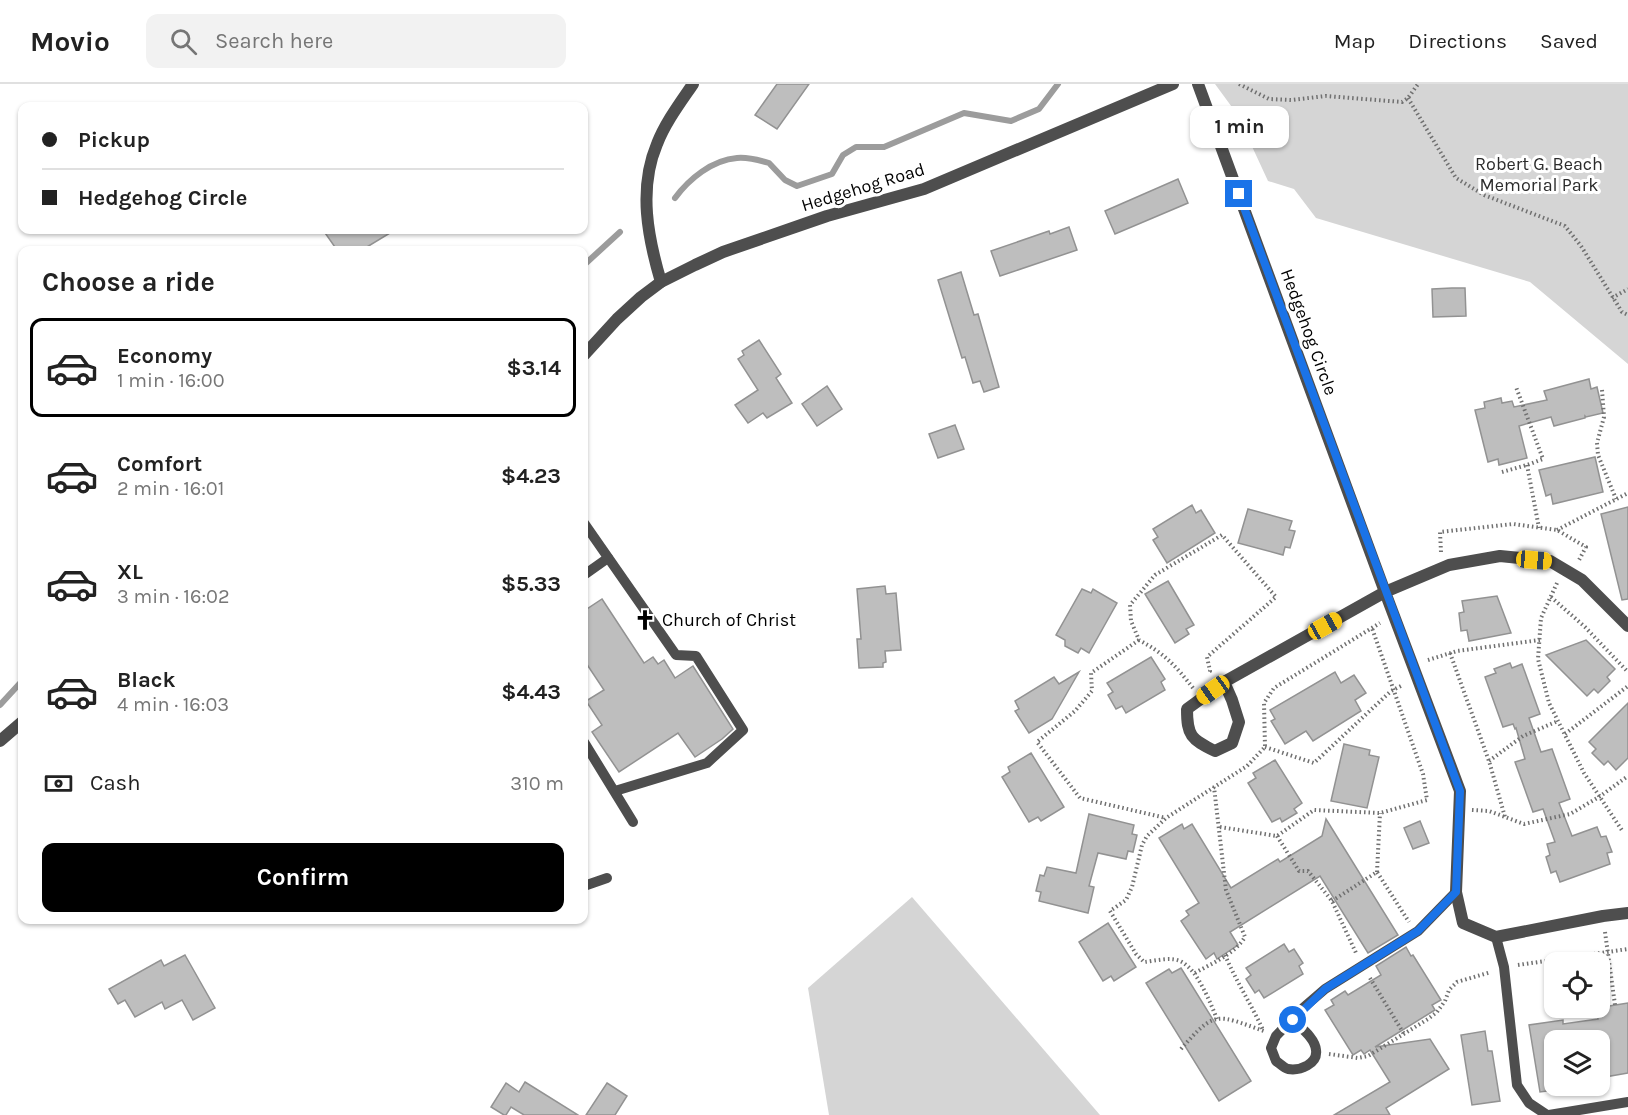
<!DOCTYPE html>
<meta charset="utf-8">
<style>
body{margin:0;font-family:Karla,sans-serif;background:#f2f2f2;color:#222;height:100vh;display:flex;flex-direction:column;font-size:22px;white-space:nowrap}
*{box-sizing:border-box;margin:0}
p{font-size:20px;color:#767676}
.icon{flex:none;width:33px;height:33px;fill:none;stroke:currentColor;stroke-width:2;stroke-linecap:round;stroke-linejoin:round}
.map{position:relative;flex:1;overflow:hidden}
.details{position:absolute;left:18px;top:162px;width:570px;height:678px;display:flex;flex-direction:column;background:#fff;border-radius:12px;box-shadow:0 2px 4px #0004}
.details>*{flex:none}
.guide{position:absolute;left:18px;top:18px;width:570px;height:132px;border-radius:12px;box-shadow:0 2px 4px #0004;display:grid;align-content:center;height:132px;padding:0 24px;background:#fff}
.fabs{position:absolute;left:1544px;top:868px;display:grid;gap:12px}
.fabs a{display:grid;place-items:center;width:66px;height:66px;border-radius:12px;background:#fff;box-shadow:0 2px 4px #0004;font-size:30px}
.end{position:absolute;width:27px;height:27px;margin:-14px;border:8px solid #1a73e8;background:#fff;box-shadow:0 0 0 3px #fff}
.from{border-radius:50%}
.bubble{position:absolute;height:42px;border-radius:12px;background:#fff;box-shadow:0 2px 4px #0004;font-size:20px;font-weight:700;line-height:42px;text-align:center}
.car{position:absolute;width:18px;height:36px;margin:-18px -9px;border-radius:8px;box-shadow:0 0 4px 2px #0007;background:linear-gradient(#f5c518 24%,#345 0 40%,#f5c518 0 76%,#345 0 86%,#f5c518 0)}
.guide b{display:flex;align-items:center;gap:21px;height:57px;font-size:22px}
.guide b+b{border-top:2px solid #e0e0e0}
.guide i{width:15px;height:15px;background:#222}
ul{padding:0;list-style:none}
li{display:flex;align-items:center;gap:18px;height:99px;margin:0 12px 9px;padding:0 12px;border:3px solid transparent;border-radius:12px}
li div{flex:1}
li b{display:block;font-size:22px}
li em{font-style:normal;font-weight:700}
li.selected{border-color:#000}
li>.icon{width:54px;height:54px;stroke-width:1.5}
h2{padding:0 24px;font-size:27px;line-height:72px}
.pay{display:flex;align-items:center;gap:15px;height:66px;padding:0 24px;font-size:22px}
.pay p{margin-inline-start:auto}
.cta{display:flex;gap:12px;margin-top:auto;padding:12px 24px}
.cta a{flex:1;height:69px;border-radius:12px;background:#000;color:#fff;font-size:24px;font-weight:700;line-height:69px;text-align:center}
header{display:flex;align-items:center;gap:36px;box-sizing:border-box;height:84px;padding:0 30px;background:#fff;border-bottom:2px solid #e0e0e0}
header strong{font-size:28px}
nav{display:flex;gap:33px;margin-inline-start:auto;font-size:21px}
.search{width:420px;height:54px;background:#f2f2f2;display:flex;align-items:center;gap:15px;box-sizing:border-box;padding:0 21px;border-radius:12px;color:#767676;font-size:22px}
.map>svg:first-child{display:block}
.green{fill:#d5d5d5}
.lines{fill:none;stroke-linecap:round;stroke-linejoin:round}
.stream{stroke:#9c9c9c;stroke-width:6}
.building{fill:#bebebe;stroke:#929292;stroke-width:1.5}
.path{stroke:#707070;stroke-width:4;stroke-dasharray:1.5 3;stroke-linecap:butt}
.lane{stroke:#4e4e4e;stroke-width:10}
.street{stroke:#4e4e4e;stroke-width:12}
.route{stroke:#1a73e8;stroke-width:8}
.labels{text-anchor:middle;stroke-width:6;stroke-linejoin:round;paint-order:stroke}
.park-label{font-size:18px;fill:#2c2c2c;stroke:#fff}
.street-label{font-size:18px;fill:#000;stroke:#fff}
.poi-label{font-size:18px;fill:#000;stroke:#fff;text-anchor:start}
</style>
<header>
<strong>Movio</strong>
<div class="search"><svg class="icon" aria-label="search" viewBox="0 0 24 24"><circle cx="10" cy="10" r="6"/><path d="M15 15l6 6"/></svg>Search here</div>
<nav><a>Map</a><a>Directions</a><a>Saved</a></nav>
</header>
<div class="map">
<svg width="1628" height="1031" viewBox="0 0 1628 1031">
<rect width="100%" height="100%" fill="#fff"/>
<g class="green">
<path d="M1215,0h413v280l-98,-82 -214,-64 -22,-29 -26,-8 -31,-67z"/>
<path d="M912,813l188,218h-271l-21,-127z"/>
</g>
<g class="lines">
<g class="stream">
<path d="M675,114c14,-19 37,-38 62,-40 11,-1 22,2 32,5l16,17 12,6 35,-12 11,-19 13,-8h28l80,-34 47,8 28,-12 19,-25"/>
<path d="M584,181l36,-33"/>
<path d="M0,621l22,-24"/>
</g>
</g>
<g class="building">
<path d="M777,0h32l-32,45 -22,-14z"/>
<path d="M1178,95l10,24 -73,31 -10,-23z"/>
<path d="M1069,143l8,23 -77,26 -9,-25 58,-20 1,3z"/>
<path d="M323,146h72l-33,20h-25z"/>
<path d="M961,188l13,43 4,-1 21,73 -15,5 -4,-11 -7,2 -8,-26 -3,1 -24,-78z"/>
<path d="M1452,204h13l1,28 -33,1 -1,-28z"/>
<path d="M759,256l22,34 -5,4 16,25 -25,15 -4,-5 -15,10 -13,-18 23,-15 -20,-31 6,-4 -2,-4z"/>
<path d="M1589,295l2,10 6,-2 6,26 -17,4 -1,-1v2l-31,8 -3,-9 -32,9 8,32 -28,7 -1,-6 -10,3 -13,-52 10,-2 -1,-6 17,-4 1,5 10,-2 2,6 33,-7 -3,-9z"/>
<path d="M827,302l15,23 -25,17 -15,-22z"/>
<path d="M955,341l9,24 -26,9 -9,-24z"/>
<path d="M1595,373l8,35 -50,12 -2,-10 -5,2 -7,-26z"/>
<path d="M1192,421l4,8 5,-3 14,23 -48,30 -14,-23 5,-3 -5,-8z"/>
<path d="M1628,423v92l-6,1 -21,-86z"/>
<path d="M1248,425l44,12 -3,9 6,1 -5,17 -5,-1 -2,8 -45,-12z"/>
<path d="M1168,497l26,44 -8,4 3,5 -14,9 -30,-49z"/>
<path d="M885,502l1,8 10,-1 5,57 -16,1 1,11 -3,1v4l-24,1 -2,-29h4l-4,-50z"/>
<path d="M1082,505l9,4 2,-4 24,14 -28,50 -8,-5 -3,5 -13,-7v-6l-9,-5z"/>
<path d="M1497,512l14,37 -42,8 -2,-11 -6,1 -2,-18 5,-1 -2,-11z"/>
<path d="M602,515l42,64 9,-6 5,7 6,-4 11,18 18,-12 40,63 -11,10 -27,18 -17,-24 -59,39 -27,-40 10,-7 -16,-24 18,-11 -20,-30v-49z"/>
<path d="M1586,556l29,29 -8,8 3,4 -12,12 -4,-4 -7,7 -41,-41z"/>
<path d="M1151,573l14,22 -4,3 4,8 -39,23 -4,-7 -6,3 -8,-14 5,-3 -6,-9z"/>
<path d="M1510,579l2,5 10,-4 18,50 -11,4 12,34 11,-3 18,50 -11,4 13,33 25,-9 4,10 5,-1 6,16 -5,1 3,11 -50,18 -4,-11 -5,2 -5,-16 4,-2 -3,-11 8,-2 -12,-33 -10,3 -18,-50 10,-3 -9,-31 -1,1 -2,-5 -10,3 -18,-50 11,-4 -2,-4z"/>
<path d="M1079,588l-27,47 -23,14 -14,-22 4,-2 -4,-8 39,-24 5,7z"/>
<path d="M1335,588l6,11 13,-8 12,18 -11,7 6,11 -48,30 -7,-10 -21,13 -14,-23 4,-2 -5,-9z"/>
<path d="M1628,619v55l-12,12 -8,-9 -4,4 -12,-12 4,-4 -7,-7z"/>
<path d="M1344,660l26,6 -1,5 10,2 -12,51 -36,-7z"/>
<path d="M1031,669l33,54 -23,14 -3,-4 -9,5 -27,-45 8,-5 -2,-5z"/>
<path d="M1275,676l27,43 -8,6 3,4 -15,9 -2,-4 -8,4 -24,-39 8,-5 -3,-5z"/>
<path d="M1089,730l45,11 -2,9 5,1 -4,17 -5,-1 -2,8 -28,-6 -9,33 5,1 -6,26 -49,-12 2,-9 -5,-1 4,-16 4,1 3,-9 29,6z"/>
<path d="M1326,735l72,116 -30,18 -48,-77 -90,56 8,13 -21,14 -3,-6 -8,6 -25,-38 8,-6 -3,-4 13,-8 -40,-65 23,-14 2,5 8,-5 39,64 47,-29 2,3 42,-26z"/>
<path d="M1420,737l9,22 -16,6 -9,-21z"/>
<path d="M1108,839l28,44 -22,14 -3,-5 -8,5 -24,-39z"/>
<path d="M1284,860l5,8 5,-3 9,14 -4,3 4,8 -39,24 -5,-8 -4,3 -9,-14 5,-4 -5,-7z"/>
<path d="M1406,863l5,9 2,-1 28,45 -9,5 3,5 -60,37 55,-8 19,30 -63,39 4,7h-56l56,-33 -20,-32 -6,4 -3,-4 -8,5 -28,-45 9,-5 -3,-5 14,-9 3,4 33,-20 -5,-9z"/>
<path d="M185,871l30,53 -22,12 -11,-20 -17,9 -3,-7 -27,15 -10,-17 -7,4 -9,-15 52,-29 3,6z"/>
<path d="M1181,884l70,113 -32,20 -73,-118 23,-14 3,4z"/>
<path d="M1628,919v70l-29,5v-37h-45v49l-14,2 -11,-67 34,-5v4l35,-5 -1,-11z"/>
<path d="M1485,947l3,20h4l8,50 -28,4 -11,-70z"/>
<path d="M525,998l53,33h-54l-13,-8 -5,8h-2l-13,-8 15,-24 13,9z"/>
<path d="M607,999l20,13 -12,19h-29z"/>
</g>
<g class="lines">
<g class="path">
<path d="M1239,0l30,15 22,1 35,-4 76,6 6,-4 10,-14"/>
<path d="M1408,14l48,80 28,17 81,31 16,20 41,66 6,3"/>
<path d="M1612,214l16,-9"/>
<path d="M1602,306l2,27 -7,26 1,12 18,44"/>
<path d="M1527,381l12,63"/>
<path d="M1502,388l25,-7 16,-6 -27,-72"/>
<path d="M1557,446l71,-37"/>
<path d="M1441,468l-1,-20 73,-8 44,6 29,17 -8,15"/>
<path d="M1557,499l-16,35 -3,41 11,44 35,70 39,59"/>
<path d="M1551,513l34,30 43,45"/>
<path d="M1139,556l-48,33 1,18 -17,20 -38,31 43,56 86,20"/>
<path d="M1450,569l39,108 16,56"/>
<path d="M1428,576l29,-9 83,-11"/>
<path d="M1193,604c-18,-23 -28,-34 -54,-48l-8,-19 -1,-16 25,-30 67,-40 54,62 -69,60 3,14 -2,2"/>
<path d="M1565,650l63,-48"/>
<path d="M1265,663l49,16 77,-72 12,-6"/>
<path d="M1489,677l34,-25 35,-15"/>
<path d="M1472,726l17,1 35,13 46,-10 29,-17 29,-21"/>
<path d="M1220,743l57,9 37,-26 66,3 47,-13 -4,-26 -51,-146"/>
<path d="M1277,752l22,35h9l24,30 24,52"/>
<path d="M1377,788l3,-59"/>
<path d="M1332,817l45,-29 32,50"/>
<path d="M1605,848l10,73"/>
<path d="M1225,871c11,26 26,49 38,75"/>
<path d="M1518,881l110,-16"/>
<path d="M1195,889c17,-10 40,-19 50,-36l-19,-47 -12,-103"/>
<path d="M1370,894l34,56"/>
<path d="M1217,935c-7,-17 -19,-48 -35,-57 -10,-6 -27,-1 -38,0l-8,-8 -26,-43 16,-11 6,-13 10,-42 5,-9 19,-18 81,-52 18,-19 -1,-44 10,-15 106,-65"/>
<path d="M1181,965c34,-39 35,-35 83,-18"/>
<path d="M1329,970l29,4 10,-2 60,-37 9,-7 8,-11 4,-11 8,-8 34,-10"/>
</g>
<g class="lane">
<path d="M584,439l92,132 20,1 47,74 -36,33 -92,28"/>
<path d="M584,491l24,-17"/>
<path d="M584,658l49,80"/>
<path d="M584,802l23,-8"/>
<path d="M1496,853l8,30 13,118 12,18 18,12"/>
<path d="M1293,936c8,8 22,18 23,30 2,14 -16,21 -28,19 -4,-1 -9,-6 -12,-8l-5,-13 5,-12 27,-28 22,-19 93,-58 38,-39"/>
<path d="M1549,1031l79,-13"/>
</g>
<g class="street">
<path d="M1198,0l187,508 -161,90 -37,27c0,27 4,30 28,42l17,-8 7,-21 -7,-22 -8,-18"/>
<path d="M661,198c-13,-44 -23,-93 -4,-138 8,-21 23,-41 36,-60"/>
<path d="M584,271l33,-36 24,-22 20,-15 34,-17 28,-13 104,-36 97,-27 249,-105"/>
<path d="M1628,542l-46,-46 -32,-19 -50,-5 -51,9 -64,27 75,199 -4,101 7,31 33,14 107,-21 25,-3"/>
<path d="M0,657l22,-19"/>
</g>
</g>
<g class="lines">
<path class="route" d="M1239,110l221,597 -4,101 -38,39 -93,58 -32,31"/>
</g>
<defs>
<g id="church-bare" transform="scale(1.62)"><path d="M-1.2-6h2.4v3.5h3.3v2.4h-3.3V6h-2.4V-.1h-3.3v-2.4h3.3Z" fill="#000" stroke="#fff" stroke-width="2.5" paint-order="stroke"/></g>
</defs>
<g fill-rule="evenodd">
<use href="#church-bare" x="645" y="536"/>
</g>
<g class="labels">
<g class="park-label">
<text x="1539" y="86">Robert G. Beach<tspan x="1539" dy="21">Memorial Park</tspan></text>
</g>
<g class="street-label">
<text transform="translate(863 103) rotate(-17)" y="6">Hedgehog Road</text>
<text transform="translate(1309 248) rotate(70)" y="6">Hedgehog Circle</text>
</g>
<g class="poi-label">
<text x="662" y="542">Church of Christ</text>
</g>
</g>
</svg>
<div class="fabs">
<a><svg class="icon" aria-label="locate" viewBox="0 0 24 24"><circle cx="12" cy="12" r="6"/><path d="M12 2v4M12 18v4M2 12h4M18 12h4"/></svg></a>
<a><svg class="icon" aria-label="layers" viewBox="0 0 24 24"><path d="M12 4l9 5-9 5-9-5zM3 14l9 5 9-5"/></svg></a>
</div>
<i class="end from" style="left:1293px;top:936px"></i>
<i class="end" style="left:1239px;top:110px"></i>
<div class="bubble" style="left:1190px;top:22px;width:99px">1 min</div>
<i class="car" style="left:1534px;top:476px;rotate:95deg"></i>
<i class="car" style="left:1325px;top:542px;rotate:61deg"></i>
<i class="car" style="left:1213px;top:606px;rotate:235deg"></i>
<div class="guide">
<b><i class="from"></i>Pickup</b>
<b><i></i>Hedgehog Circle</b>
</div>
<section class="details">
<h2>Choose a ride</h2>
<ul>
<li class="selected"><svg class="icon" aria-label="car" viewBox="0 0 24 24"><path d="M5 17H2v-5l4-1 3-4h7l3 4 3 1v5h-3M9 17h6M6 11h13"/><circle cx="7" cy="17" r="2"/><circle cx="17" cy="17" r="2"/></svg><div><b>Economy</b><p>1 min · 16:00</p></div><em>$3.14</em></li>
<li><svg class="icon" aria-label="car" viewBox="0 0 24 24"><path d="M5 17H2v-5l4-1 3-4h7l3 4 3 1v5h-3M9 17h6M6 11h13"/><circle cx="7" cy="17" r="2"/><circle cx="17" cy="17" r="2"/></svg><div><b>Comfort</b><p>2 min · 16:01</p></div><em>$4.23</em></li>
<li><svg class="icon" aria-label="car" viewBox="0 0 24 24"><path d="M5 17H2v-5l4-1 3-4h7l3 4 3 1v5h-3M9 17h6M6 11h13"/><circle cx="7" cy="17" r="2"/><circle cx="17" cy="17" r="2"/></svg><div><b>XL</b><p>3 min · 16:02</p></div><em>$5.33</em></li>
<li><svg class="icon" aria-label="car" viewBox="0 0 24 24"><path d="M5 17H2v-5l4-1 3-4h7l3 4 3 1v5h-3M9 17h6M6 11h13"/><circle cx="7" cy="17" r="2"/><circle cx="17" cy="17" r="2"/></svg><div><b>Black</b><p>4 min · 16:03</p></div><em>$4.43</em></li>
</ul>
<div class="pay"><svg class="icon" aria-label="cash" viewBox="0 0 24 24"><path d="M3 7h18v10H3z"/><circle cx="12" cy="12" r="2"/></svg>Cash<p>310 m</p></div>
<div class="cta"><a>Confirm</a></div>
</section>
</div>
